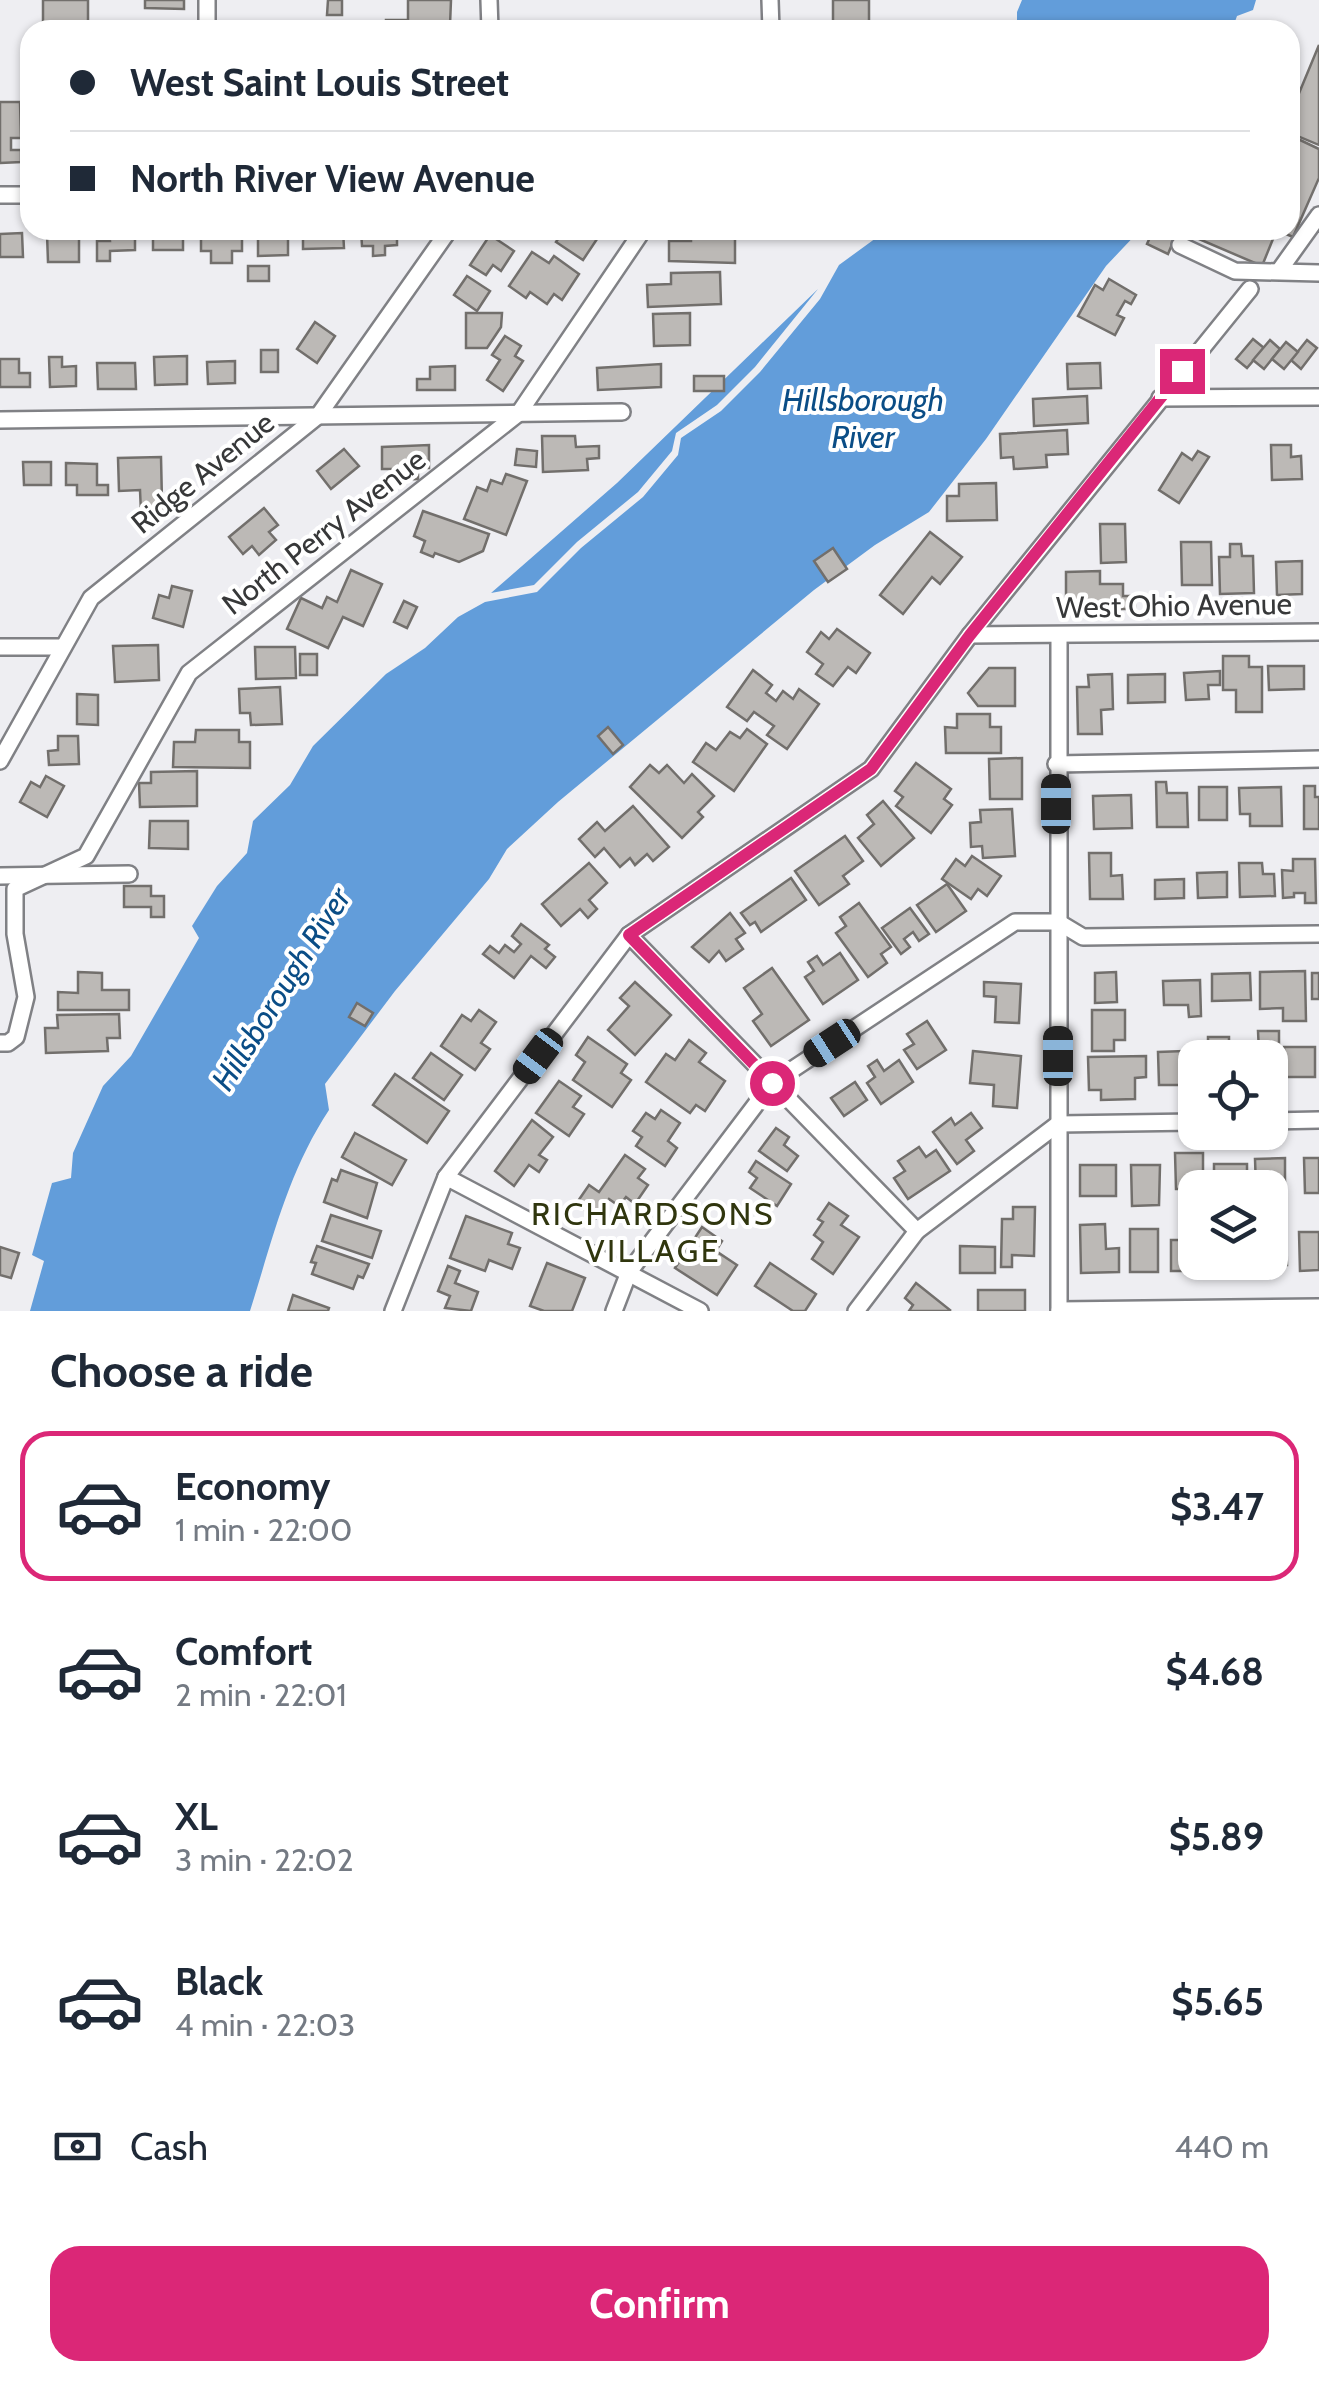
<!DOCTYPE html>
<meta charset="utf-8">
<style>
body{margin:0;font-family:Cabin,sans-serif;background:#f2f2f3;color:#1f2937;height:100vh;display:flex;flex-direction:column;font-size:38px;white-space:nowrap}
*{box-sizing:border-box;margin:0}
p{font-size:32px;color:#747a83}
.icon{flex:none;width:55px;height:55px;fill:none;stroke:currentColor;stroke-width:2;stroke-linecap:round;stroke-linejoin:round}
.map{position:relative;height:1311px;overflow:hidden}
.drawer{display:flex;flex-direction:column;background:#fff;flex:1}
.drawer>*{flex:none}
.hud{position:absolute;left:20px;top:20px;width:1280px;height:220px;border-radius:30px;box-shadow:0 2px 8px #0004;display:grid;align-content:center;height:220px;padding:0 50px;background:#fff}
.controls{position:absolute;left:1178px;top:1040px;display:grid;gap:20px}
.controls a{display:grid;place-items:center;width:110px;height:110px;border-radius:20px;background:#fff;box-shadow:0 2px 8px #0004;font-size:50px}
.end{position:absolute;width:45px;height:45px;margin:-22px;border:12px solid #db2777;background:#fff;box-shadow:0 0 0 5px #fff}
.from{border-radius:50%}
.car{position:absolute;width:30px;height:60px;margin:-30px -15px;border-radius:12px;box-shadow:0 0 8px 2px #0007;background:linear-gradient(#222 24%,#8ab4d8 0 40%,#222 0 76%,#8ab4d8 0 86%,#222 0)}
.hud b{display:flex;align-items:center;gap:35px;height:95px;font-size:38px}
.hud b+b{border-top:2px solid #e0e1e3}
.hud i{width:25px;height:25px;background:#1f2937}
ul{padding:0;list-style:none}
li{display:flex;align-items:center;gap:30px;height:150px;margin:0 20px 15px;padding:0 30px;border:5px solid transparent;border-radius:30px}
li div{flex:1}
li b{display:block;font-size:38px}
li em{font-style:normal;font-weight:800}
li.on{border-color:#db2777}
li>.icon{width:90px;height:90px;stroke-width:1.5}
h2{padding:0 50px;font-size:45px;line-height:120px}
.pay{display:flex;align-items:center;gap:25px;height:110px;padding:0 50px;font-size:38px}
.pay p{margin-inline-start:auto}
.primary-button{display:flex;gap:20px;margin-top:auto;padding:20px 50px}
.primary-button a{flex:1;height:115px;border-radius:30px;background:#db2777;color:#fff;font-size:40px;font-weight:800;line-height:115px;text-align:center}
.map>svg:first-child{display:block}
.water{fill:#629dda}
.building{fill:#bcb9b6;stroke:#726f6c;stroke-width:2.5}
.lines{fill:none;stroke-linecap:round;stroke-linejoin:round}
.street-casing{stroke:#808185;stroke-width:20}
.street{stroke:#fff;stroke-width:15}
.route{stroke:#db2777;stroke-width:12}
.labels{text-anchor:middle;stroke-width:8;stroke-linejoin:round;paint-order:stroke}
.street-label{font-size:30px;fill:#373839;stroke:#fff}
.water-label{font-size:32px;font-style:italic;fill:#0a4d86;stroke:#fff}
.neighbourhood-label{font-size:32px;letter-spacing:2.5px;fill:#30360e;stroke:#fff}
</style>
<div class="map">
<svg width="1319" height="1311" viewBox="0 0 1319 1311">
<rect width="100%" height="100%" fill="#eeeef2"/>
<g class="water">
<path d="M1022,0h234l-3,10 -16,6 -5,14h-215v-18z"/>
<path d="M887,230h253l-34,36 -120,173 -57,73 -54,33 -61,45 -256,212 -51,47 -18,30 -94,112 -70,93 4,26c-41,62 -57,131 -79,201h-220l14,-50 -12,-6 20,-72 19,-5 2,-25 30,-67 28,-30 68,-118 -7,-12 25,-40 30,-33 6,-32 37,-36 23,-39 73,-72 39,-26 33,-31 27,-15 52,-10 44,-44 62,-51 35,-42 3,-17 40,-27 39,-39 60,-73 19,-34z"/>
<path d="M818,289l-63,78 -38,38 -41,28 -4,18 -34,41 -61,50 -43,43 -43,8 126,-110z"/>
</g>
<g class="building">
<rect x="43" y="0" width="45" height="27"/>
<path d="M145,0h39v9l-39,-1z"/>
<path d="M328,0h14v15h-15z"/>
<path d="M408,0h43l-1,25 -41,-1v6h-23v-10h22z"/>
<path d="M833,0h36v22l-12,1v7h-24z"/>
<path d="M1319,45v100l-29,-12v-18z"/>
<path d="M0,102h20l1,36h-10v12h10v12l-21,1z"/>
<path d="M1298,139l21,10v29l-26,59 -16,-7h13v-72z"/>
<path d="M135,230v20l-25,1v10h-13v-20h13l-1,-10z"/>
<rect x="153" y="230" width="30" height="20"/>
<path d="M201,230h41v21h-10v12h-21v-12h-10z"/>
<path d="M258,230h30v25l-30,1z"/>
<path d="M303,230h40l1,18 -41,1z"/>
<path d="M361,230h36v15l-12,1v9l-12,1v-10h-11z"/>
<path d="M564,230h20l13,9 -14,21 -27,-18z"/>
<path d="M724,230l11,2v31l-66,-2v-20h22v-10z"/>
<path d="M1144,230h121l10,4 -13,32 -84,-36 -10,24 -21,-10 5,-11z"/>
<path d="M22,233l1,24h-23v-23z"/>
<path d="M79,233v29h-31l-1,-28z"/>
<path d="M490,235l24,16 -13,20 -8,-6 -7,10 -16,-10z"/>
<path d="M532,252l17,11 5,-7 25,18 -17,26 -8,-6 -7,10 -17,-12 -4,6 -17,-12z"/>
<rect x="248" y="266" width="21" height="15"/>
<path d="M720,272l1,32 -73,3 -1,-22 24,-1v-11z"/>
<path d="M467,276l23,15 -13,20 -23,-16z"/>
<path d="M1109,279l27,16 -5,9 -6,-3 -8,14 7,3 -9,17 -37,-19 17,-31 8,5z"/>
<path d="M466,313h36l-1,14 -14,21h-21z"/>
<path d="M690,313v32l-36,1 -1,-32z"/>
<path d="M315,322l20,14 -18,27 -20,-14z"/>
<path d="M505,336l16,10 -6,10 8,5 -20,30 -16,-11 13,-20 -8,-5z"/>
<path d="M1253,339l11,9 -17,20 -11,-9z"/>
<path d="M1270,340l10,9 -16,20 -11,-9z"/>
<path d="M1307,340l10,8 -16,21 -10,-9z"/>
<path d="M1286,342l12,10 -14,17 -12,-10z"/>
<rect x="261" y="350" width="17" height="22"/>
<path d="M187,356v28l-32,1 -1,-28z"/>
<path d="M49,357h13v10l14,-1v20l-26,1z"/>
<path d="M0,359h19v14h11v14h-30z"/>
<path d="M235,361v22l-27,1 -1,-22z"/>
<path d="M97,363h38l1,26h-38z"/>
<path d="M1100,363l1,25 -33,1 -1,-25z"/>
<path d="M661,364v23l-63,3 -1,-22z"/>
<path d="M455,366v24h-38v-11h13v-12z"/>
<rect x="694" y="376" width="30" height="15"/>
<path d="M1087,396l1,27 -54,3 -1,-27z"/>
<path d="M1067,430l1,24 -22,1 1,12 -33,2 -1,-12 -12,1 -1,-24z"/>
<path d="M542,436h33l1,11 23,-1v12l-12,1 1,11 -45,2z"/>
<path d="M429,445v23h-11v11l-23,1 -1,-11h-12v-22z"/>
<path d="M1271,445h20v12l10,-1 1,23 -30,1z"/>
<path d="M344,449l15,17 -28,23 -14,-18z"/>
<path d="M517,449l20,2 -1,16 -21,-2z"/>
<path d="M1198,451l11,6 -30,46 -20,-13 23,-37 10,7z"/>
<path d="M161,457l1,44h11v11l-32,1 -1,-23 -21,1 -1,-33z"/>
<path d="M23,462h28v23h-27z"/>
<path d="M66,463l31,1v21h11v10h-31v-10h-11z"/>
<path d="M506,474l21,7 -21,54 -42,-16 13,-32 10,4 4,-11 11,4z"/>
<path d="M996,483l1,37 -50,1v-25h12v-12z"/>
<path d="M264,508l14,17 -9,7 7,8 -17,15 -7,-9 -9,8 -14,-17z"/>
<path d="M423,511l66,23 -6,17 -24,11 -24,-9 -2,4 -12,-5 4,-11 -11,-5z"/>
<path d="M1100,524h25l1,38 -25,1z"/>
<path d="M930,532l32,25 -22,27 -8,-7 -29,37 -23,-19z"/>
<path d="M1181,542h30l1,43h-30z"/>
<path d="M1230,544h11l1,12h11l1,37 -34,1 -1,-37h11z"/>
<path d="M833,548l14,21 -19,13 -14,-21z"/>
<path d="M1302,561v33l-25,1 -1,-33z"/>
<path d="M351,570l31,14 -19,42 -20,-9 -15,31 -41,-19 14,-31 21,10 5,-11 10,5z"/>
<path d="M1100,571v13h23v12h12v13h-69v-37z"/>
<path d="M172,586l20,5 -9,36 -30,-9 6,-23 10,3z"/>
<path d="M404,601l13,6 -10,21 -13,-6z"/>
<path d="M837,629l33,24 -14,20 -8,-6 -15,19 -17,-12 7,-10 -16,-12 14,-20 8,7z"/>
<path d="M158,645l1,35 -44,2 -2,-36z"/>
<path d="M255,647h40l1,31 -40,1z"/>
<rect x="300" y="654" width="17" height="21"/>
<path d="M1223,656h26v11h13v45h-26v-22h-13z"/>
<path d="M1268,666h36v23l-35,1z"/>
<path d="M989,668h26v38h-37l-10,-13z"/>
<path d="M753,670l19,15 -6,8 10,8 7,-10 10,8 6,-10 20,15 -32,45 -20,-14 7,-9 -20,-14 -7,9 -20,-14z"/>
<path d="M1220,671v14h-12l1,14 -23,1 -2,-27z"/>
<path d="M1112,674l1,35 -12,1 1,24h-24l-1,-47h12l-1,-12z"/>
<path d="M1165,674v28l-37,1v-28z"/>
<path d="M280,687l2,37 -31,1 -1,-12h-10l-1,-24z"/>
<path d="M77,694l21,1v30l-21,-1z"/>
<path d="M957,714h33v13h11v26h-55l-1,-26 12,1z"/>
<path d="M608,727l15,18 -10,9 -15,-18z"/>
<path d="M747,729l20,15 -33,47 -41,-29 13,-19 10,7 14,-18 10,6z"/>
<path d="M196,730h43v12h11v26l-77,-1 1,-25h21z"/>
<path d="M58,736h20l1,28 -30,1 -1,-14 10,-1z"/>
<path d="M1022,758v41h-32l-1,-40z"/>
<path d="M916,763l35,26 -7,10 8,6 -21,28 -35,-27 7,-9 -8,-6z"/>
<path d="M650,765l9,8 8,-8 17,18 8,-9 22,22 -16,16 5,5 -21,21 -52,-51z"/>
<path d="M197,771v35l-57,1 -1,-24h12v-11z"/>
<path d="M46,776l18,10 -17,31 -27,-15 11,-20 9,5z"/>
<path d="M1156,782h10l1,11h20l1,34h-31z"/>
<path d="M1304,786h11v11h4v32h-15z"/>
<rect x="1199" y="787" width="28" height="33"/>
<path d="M1281,787l1,39h-32v-12h-10l-1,-26z"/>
<path d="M1131,795l1,33 -38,1 -1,-33z"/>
<path d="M883,801l31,37 -33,28 -23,-28 16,-14 -7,-9z"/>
<path d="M633,806l36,41 -16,14 -6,-7 -12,11 -5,-7 -10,9 -16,-19 -9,9 -16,-18 18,-17 8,9z"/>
<path d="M1012,809l3,47 -32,2 -1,-12 -11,1 -1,-24 11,-1 -1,-12z"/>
<path d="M150,821h38v28l-39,-1z"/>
<path d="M845,836l18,25 -20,15 6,8 -30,21 -24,-34z"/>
<path d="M1089,853h22v23l11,-1 1,24h-33z"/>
<path d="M972,856l29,20 -14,20 -9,-7 -7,10 -29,-20 14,-20 9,7z"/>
<path d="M1293,859h22l1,44h-11v-10h-11v4l-11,1 -1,-28 11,1z"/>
<path d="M589,863l18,20 -18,17 8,9 -9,9 -8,-9 -19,17 -19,-22z"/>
<path d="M1239,863h23l1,11h11l1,22 -35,1z"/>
<path d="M1227,872v25l-29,1 -1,-25z"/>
<path d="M791,878l15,22 -45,32 -6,-10 -5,3 -9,-12z"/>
<path d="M1184,879v19l-29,1v-19z"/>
<path d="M947,884l19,27 -30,21 -19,-27z"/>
<path d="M124,886h27v10h13v21h-13v-10h-27z"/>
<path d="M859,903l32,44 -10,7 6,9 -19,14 -32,-44 10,-7 -6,-9z"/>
<path d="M910,908l19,26 -10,7 -6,-9 -9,7 6,8 -9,7 -19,-26z"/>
<path d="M730,913l15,20 -9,6 7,10 -17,12 -7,-10 -10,11 -17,-15z"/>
<path d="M521,924l28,21 -4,4 10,8 -9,11 -15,-12 -17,22 -31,-24 7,-8 9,7 6,-8 9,7 7,-8 -9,-8z"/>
<path d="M840,953l18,27 -35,24 -18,-27 9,-6 -6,-9 9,-6 6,9z"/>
<path d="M772,968l37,52 -38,26 -18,-25 9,-7 -18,-26z"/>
<path d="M1305,971l1,50h-23v-13l-23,1v-37z"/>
<path d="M78,972l24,1v17h27v20h-71v-18l20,1z"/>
<path d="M1116,972l1,30 -22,1v-30z"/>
<path d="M1250,973l1,27 -39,1v-27z"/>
<rect x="1312" y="973" width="7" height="26"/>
<path d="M1200,980l1,36 -12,1 -1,-12h-24l-1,-24z"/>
<path d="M635,982l36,33 -36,40 -27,-25 21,-24 -9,-8z"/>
<path d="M984,982l37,2 -2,39 -24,-1 1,-25 -12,-1z"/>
<path d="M357,1003l16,10 -8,13 -16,-9z"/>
<path d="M479,1010l17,12 -15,21 9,6 -15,21 -34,-24 21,-31 9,6z"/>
<path d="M1092,1010h33v30h-11v11h-22z"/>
<path d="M119,1014l1,24h-13l1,13 -62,2 -1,-25h13l-1,-13z"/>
<path d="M927,1021l19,29 -29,19 -13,-19 10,-6 -7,-10z"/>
<path d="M1258,1031h21v53h-9v-26h-22v-6h11z"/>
<path d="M588,1037l39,27 -6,9 10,7 -19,27 -39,-27 12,-18 -9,-7z"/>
<path d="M1208,1037h21v12l10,-1v10h-31z"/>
<path d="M689,1040l17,13 -7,9 26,19 -20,30 -9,-6 -6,8 -44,-31 20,-28 9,6z"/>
<path d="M1284,1047h31v30h-30z"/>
<path d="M973,1051l48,5 -4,52 -24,-2 1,-21 -24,-2z"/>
<path d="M1184,1051v11h11v23h-36l-1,-33z"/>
<path d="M431,1053l31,22 -18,25 -31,-22z"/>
<path d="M1146,1056v21l-11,1v21l-34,1v-10h-12l-1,-33z"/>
<path d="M877,1060l7,11 15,-11 14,22 -32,22 -14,-21 8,-6 -7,-11z"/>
<path d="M395,1074l54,37 -22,32 -54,-38z"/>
<path d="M559,1081l22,15 -8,11 11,7 -15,22 -33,-23z"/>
<path d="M855,1082l12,18 -23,16 -13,-18z"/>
<path d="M661,1110l19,13 -12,18 9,7 -12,18 -29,-20 6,-9 -9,-6 13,-18 9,6z"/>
<path d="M971,1113l11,15 -16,12 8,11 -17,13 -24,-32 18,-14 4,7z"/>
<path d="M532,1120l21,17 -14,18 8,5 -8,12 -10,-7 -15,21 -19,-15z"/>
<path d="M776,1128l13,9 -5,8 14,11 -11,15 -28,-20z"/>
<path d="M355,1133l51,27 -14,25 -50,-28z"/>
<path d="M919,1147l7,10 10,-7 14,21 -42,28 -14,-21 11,-7 -7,-10z"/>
<path d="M1175,1153h28v35h-8v13h-5l-1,-12h-13z"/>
<path d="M625,1155l20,14 -7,9 10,7 -13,19 -9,-7 -7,9 -10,-7 -13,19 -20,-14 13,-19 10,7z"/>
<path d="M1285,1158v35l-15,1v-6h-14l-1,-29z"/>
<path d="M1304,1158h15v35h-14z"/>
<path d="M756,1161l35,23 -14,22 -27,-18 7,-10 -8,-6z"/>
<rect x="1214" y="1164" width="33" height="24"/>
<rect x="1080" y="1165" width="36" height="31"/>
<path d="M1131,1165h29l-1,40 -27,1z"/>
<path d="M341,1170l36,13 -10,35 -43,-16 8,-23 5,2z"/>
<path d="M829,1203l19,13 -7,9 18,12 -26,37 -21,-15 11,-17 -9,-7 9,-13 -5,-3z"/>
<path d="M1013,1207h22l-1,49 -22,-1v12h-11l1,-48h11z"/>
<path d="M331,1215l50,16 -9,27 -50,-17z"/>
<path d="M466,1216l46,17 -4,11 12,4 -8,21 -23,-9 -4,11 -35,-13z"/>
<path d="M1105,1224l1,25 13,-1v24l-38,1 -1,-48z"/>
<path d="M1286,1226l1,39 -29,1v-4h12v-35z"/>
<path d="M702,1227l20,14 -6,10 21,14 -20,30 -42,-27z"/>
<rect x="1130" y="1229" width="28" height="43"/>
<path d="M1299,1232h20v38l-19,1z"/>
<path d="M1171,1240h24v22h10v9h-34z"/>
<path d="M317,1246l52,18 -6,14 -5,-2 -5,13 -41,-15 4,-11 -5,-1z"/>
<path d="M960,1246l35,1v26h-35z"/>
<path d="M0,1247l19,6 -8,25 -11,-3z"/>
<rect x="1215" y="1262" width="29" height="8"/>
<path d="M547,1263l38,15 -13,33h-28l-14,-5z"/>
<path d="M770,1263l46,31 -11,17h-12l-38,-25z"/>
<path d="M448,1266l12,5 -5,12 23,9 -7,19 -26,-3 5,-12 -12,-5z"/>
<path d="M916,1283l34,27 -1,1h-40l4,-6 -8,-7z"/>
<rect x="978" y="1290" width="47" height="21"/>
<path d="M293,1295l36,13 -1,3h-40z"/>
</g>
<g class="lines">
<g class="street-casing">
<g id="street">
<path d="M207,0v30"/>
<path d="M489,0l1,30"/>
<path d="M770,0l1,30"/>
<path d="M0,195h30"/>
<path d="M1180,245l55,26 84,2"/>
<path d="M1279,271l40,-56"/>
<path d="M1160,398l159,-1"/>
<path d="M0,420l622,-8"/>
<path d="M970,635l349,-3"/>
<path d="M1059,636v675"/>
<path d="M0,647h63"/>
<path d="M0,761l91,-163 227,-182 131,-186"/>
<path d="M1056,764l263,-5"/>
<path d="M0,876l129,-2"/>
<path d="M629,935l288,296"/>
<path d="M0,1043h8l8,-6 10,-40 -11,-63v-45l71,-33 103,-183 330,-260 124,-183"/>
<path d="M1270,1121l49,-1"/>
<path d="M446,1177l254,134"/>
<path d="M1059,1310l260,-3"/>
<path d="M393,1311l53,-134 183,-242 242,-166 99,-134 280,-346"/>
<path d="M614,1311l15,-39 143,-189 243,-161h43l25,15 236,-3"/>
<path d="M856,1311l61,-80 141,-107 137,-2"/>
</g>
</g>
<use href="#street" class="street"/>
</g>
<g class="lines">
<path class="route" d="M772,1083l-143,-148 242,-166 99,-134 212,-264"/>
</g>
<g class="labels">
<g class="street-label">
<text transform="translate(203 473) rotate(-39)" y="10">Ridge Avenue</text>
<text transform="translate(324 532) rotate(-38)" y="10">North Perry Avenue</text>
<text transform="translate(1174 606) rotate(-1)" y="10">West Ohio Avenue</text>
</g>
<g class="water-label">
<text x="863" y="411">Hillsborough<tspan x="863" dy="37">River</tspan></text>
<text transform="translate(281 989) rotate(-58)" y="11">Hillsborough River</text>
</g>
<g class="neighbourhood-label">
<text x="653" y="1225">RICHARDSONS<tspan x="653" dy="37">VILLAGE</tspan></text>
</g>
</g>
</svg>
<div class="controls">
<a><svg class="icon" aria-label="locate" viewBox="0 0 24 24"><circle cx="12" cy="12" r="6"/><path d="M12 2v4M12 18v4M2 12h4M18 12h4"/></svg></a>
<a><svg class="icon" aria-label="layers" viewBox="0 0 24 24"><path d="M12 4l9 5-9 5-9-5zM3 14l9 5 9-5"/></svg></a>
</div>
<i class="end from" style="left:772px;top:1083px"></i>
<i class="end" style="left:1182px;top:371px"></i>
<i class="car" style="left:1056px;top:804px;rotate:0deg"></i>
<i class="car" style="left:832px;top:1043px;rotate:237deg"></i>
<i class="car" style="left:538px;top:1056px;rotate:217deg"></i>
<i class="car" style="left:1058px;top:1056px;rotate:0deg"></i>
<div class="hud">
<b><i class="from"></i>West Saint Louis Street</b>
<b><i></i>North River View Avenue</b>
</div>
</div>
<section class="drawer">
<h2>Choose a ride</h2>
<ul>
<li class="on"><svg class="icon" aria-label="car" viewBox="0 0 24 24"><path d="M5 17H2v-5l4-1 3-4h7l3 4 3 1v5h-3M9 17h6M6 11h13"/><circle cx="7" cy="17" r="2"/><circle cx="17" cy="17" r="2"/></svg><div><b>Economy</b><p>1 min · 22:00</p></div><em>$3.47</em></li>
<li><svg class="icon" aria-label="car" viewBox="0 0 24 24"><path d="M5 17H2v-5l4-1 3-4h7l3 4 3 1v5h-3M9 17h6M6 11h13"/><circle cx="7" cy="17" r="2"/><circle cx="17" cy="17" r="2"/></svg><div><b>Comfort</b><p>2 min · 22:01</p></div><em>$4.68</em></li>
<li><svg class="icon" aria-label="car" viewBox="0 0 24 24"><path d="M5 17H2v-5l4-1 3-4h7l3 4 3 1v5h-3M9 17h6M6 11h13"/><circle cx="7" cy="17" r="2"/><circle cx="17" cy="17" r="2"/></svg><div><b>XL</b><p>3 min · 22:02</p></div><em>$5.89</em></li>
<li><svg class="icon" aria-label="car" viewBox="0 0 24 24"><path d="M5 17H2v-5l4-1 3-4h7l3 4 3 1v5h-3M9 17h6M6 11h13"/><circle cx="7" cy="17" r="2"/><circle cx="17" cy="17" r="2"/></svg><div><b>Black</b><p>4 min · 22:03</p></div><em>$5.65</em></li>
</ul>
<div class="pay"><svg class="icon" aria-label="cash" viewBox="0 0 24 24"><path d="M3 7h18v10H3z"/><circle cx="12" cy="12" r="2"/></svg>Cash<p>440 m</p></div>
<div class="primary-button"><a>Confirm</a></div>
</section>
